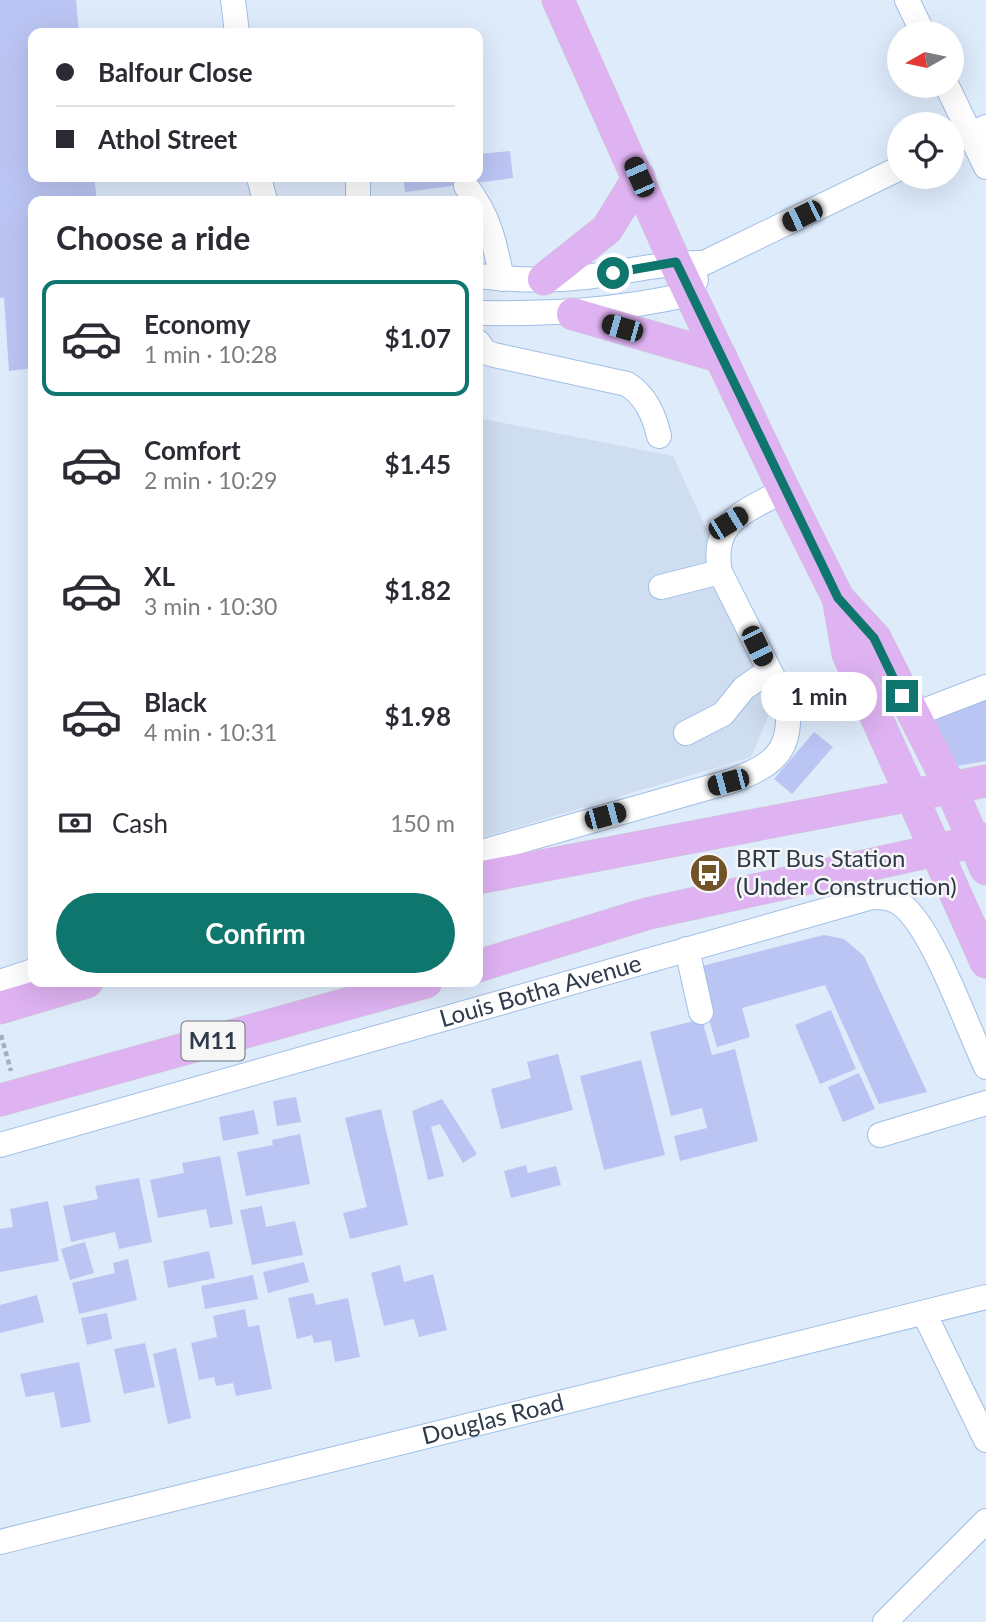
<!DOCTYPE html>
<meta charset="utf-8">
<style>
body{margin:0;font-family:Lato,sans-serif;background:#f2f2f3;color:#2b2b33;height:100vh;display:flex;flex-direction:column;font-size:26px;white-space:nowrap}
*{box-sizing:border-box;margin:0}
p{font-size:23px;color:#7c7c81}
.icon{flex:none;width:38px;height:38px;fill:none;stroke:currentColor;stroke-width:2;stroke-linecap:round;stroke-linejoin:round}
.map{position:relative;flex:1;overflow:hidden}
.panel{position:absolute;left:28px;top:196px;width:455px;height:791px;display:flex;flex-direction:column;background:#fff;border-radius:14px;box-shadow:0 7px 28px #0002}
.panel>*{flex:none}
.guide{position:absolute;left:28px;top:28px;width:455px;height:154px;border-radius:14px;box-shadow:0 7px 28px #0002;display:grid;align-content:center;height:154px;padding:0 28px;background:#fff}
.needle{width:46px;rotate:261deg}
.buttons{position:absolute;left:887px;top:21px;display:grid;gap:14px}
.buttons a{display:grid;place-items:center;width:77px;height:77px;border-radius:50%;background:#fff;box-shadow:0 7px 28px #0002;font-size:35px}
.end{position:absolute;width:32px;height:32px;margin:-16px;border:9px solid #0f766e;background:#fff;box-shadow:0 0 0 4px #fff}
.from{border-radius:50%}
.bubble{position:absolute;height:49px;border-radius:24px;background:#fff;box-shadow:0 7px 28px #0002;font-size:23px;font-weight:700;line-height:49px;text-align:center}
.car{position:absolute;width:21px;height:42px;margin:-21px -10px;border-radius:9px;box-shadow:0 0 5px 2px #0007;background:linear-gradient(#222 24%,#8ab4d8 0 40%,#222 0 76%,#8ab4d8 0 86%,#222 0)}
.guide b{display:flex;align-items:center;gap:24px;height:66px;font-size:26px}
.guide b+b{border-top:2px solid #e1e1e2}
.guide i{width:18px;height:18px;background:#2b2b33}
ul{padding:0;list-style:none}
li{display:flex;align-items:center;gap:21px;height:116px;margin:0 14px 10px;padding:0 14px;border:4px solid transparent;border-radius:14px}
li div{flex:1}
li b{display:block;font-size:26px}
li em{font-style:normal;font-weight:700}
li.current{border-color:#0f766e}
li>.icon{width:63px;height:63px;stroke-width:1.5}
h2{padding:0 28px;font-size:32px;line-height:84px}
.pay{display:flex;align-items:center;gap:18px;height:77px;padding:0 28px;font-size:26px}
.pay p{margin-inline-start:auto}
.cta{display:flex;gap:14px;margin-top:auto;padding:14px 28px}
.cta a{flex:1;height:80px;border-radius:42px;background:#0f766e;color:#fff;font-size:28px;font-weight:700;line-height:80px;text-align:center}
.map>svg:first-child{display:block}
.built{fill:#cfddf0}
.building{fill:#bbc5f3}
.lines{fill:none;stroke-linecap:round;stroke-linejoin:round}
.minor-casing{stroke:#a0bee6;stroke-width:26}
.major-casing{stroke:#c9ccd0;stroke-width:33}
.path{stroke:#a4b0c0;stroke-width:4.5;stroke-dasharray:5 3.5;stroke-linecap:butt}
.minor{stroke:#fff;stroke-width:24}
.major{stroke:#dfb2f2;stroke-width:32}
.route{stroke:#0f766e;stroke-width:9}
.labels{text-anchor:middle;stroke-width:5;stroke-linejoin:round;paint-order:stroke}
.shield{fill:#f6f6f6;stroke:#6b737e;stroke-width:2}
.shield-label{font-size:23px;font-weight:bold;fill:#2f3b4b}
.poi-label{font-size:24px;fill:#2f3b4b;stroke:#f6f6f6;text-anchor:start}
.street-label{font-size:24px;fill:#2f3b4b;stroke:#f6f6f6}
</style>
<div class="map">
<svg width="986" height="1622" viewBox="0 0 986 1622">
<rect width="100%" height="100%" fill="#deebfb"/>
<path class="built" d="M478,418l195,38 107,233 -29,68 -273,82z"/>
<g class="building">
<path d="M0,0h76l3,33h-46v144h61l3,24h-64v167l-24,3 -5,-73h-4z"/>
<path d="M510,151l3,27 -108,14 -2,-15h75v-23z"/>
<path d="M986,694v67l-41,7 -22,-44z"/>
<path d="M814,732l19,15 -41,47 -18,-15z"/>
<path d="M824,935l20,4 20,17 63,136 -48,12 -54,-119 -83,23 8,29 -33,10 -23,-79z"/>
<path d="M831,1010l25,59 -36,15 -25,-59z"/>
<path d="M702,1019l10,36 23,-6 23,92 -78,20 -6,-25 33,-8 -5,-20 -31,8 -21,-84z"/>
<path d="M558,1054l15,56 -72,19 -10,-40 40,-11 -4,-16z"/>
<path d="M641,1060l24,95 -61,15 -24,-94z"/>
<path d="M859,1073l16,36 -32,13 -15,-35z"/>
<path d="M296,1097l5,25 -24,4 -4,-25z"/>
<path d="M442,1099l35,55 -14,9 -23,-39 -9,3 13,49 -16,4 -16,-69z"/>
<path d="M381,1109l27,116 -58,14 -7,-26 24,-6 -22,-89z"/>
<path d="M254,1110l5,24 -36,7 -4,-24z"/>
<path d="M300,1134l10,50 -64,12 -9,-44 36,-7 -1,-5z"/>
<path d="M220,1156l13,68 -23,4 -4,-19 -48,9 -8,-38 34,-7 -2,-10z"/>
<path d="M526,1165l2,8 28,-7 5,19 -50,13 -7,-27z"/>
<path d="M139,1178l13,64 -33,7 -4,-17 -44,10 -8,-36 35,-7 -3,-13z"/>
<path d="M48,1201l11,60 -59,11v-43l13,-2 -3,-18z"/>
<path d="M262,1206l4,21 29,-6 8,34 -51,10 -12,-55z"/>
<path d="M85,1242l9,31 -24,7 -9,-31z"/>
<path d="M209,1251l6,27 -47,10 -5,-27z"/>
<path d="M128,1259l9,41 -58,14 -7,-31 43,-10 -2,-10z"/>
<path d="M304,1262l5,20 -41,11 -5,-21z"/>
<path d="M400,1265l4,17 29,-8 14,56 -28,7 -5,-18 -30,7 -13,-53z"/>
<path d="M253,1275l5,24 -53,10 -4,-23z"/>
<path d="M313,1293l3,12 32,-7 12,59 -25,5 -4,-22 -17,3 -2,-8 -15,4 -9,-41z"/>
<path d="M37,1295l7,27 -44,11v-28z"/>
<path d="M245,1309l3,18 11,-2 13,64 -36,7 -3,-13 -17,3 -2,-9 -15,3 -8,-37 26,-6 -4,-21z"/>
<path d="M107,1313l5,26 -25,6 -6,-27z"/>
<path d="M145,1343l10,44 -31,7 -10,-45z"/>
<path d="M176,1348l15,70 -23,6 -15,-70z"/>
<path d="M79,1362l12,60 -30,6 -7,-36 -28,5 -6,-23z"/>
</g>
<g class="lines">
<g class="minor-casing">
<g id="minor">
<path d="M233,0l4,33"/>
<path d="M907,0l16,33"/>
<path d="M947,86l39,81"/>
<path d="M952,143l34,-16"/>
<path d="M259,177l6,24"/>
<path d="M358,177v24"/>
<path d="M466,186c24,32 28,54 36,93"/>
<path d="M478,276c35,4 72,5 108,1 40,-5 78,-15 118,-14l196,-95"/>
<path d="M478,313c76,1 137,-2 212,-19l6,-14"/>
<path d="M478,342l7,10 9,3 133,29c19,12 27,31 32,52"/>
<path d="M661,587l59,-15"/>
<path d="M913,715l73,-28"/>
<path d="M686,733l37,-19 21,-26 25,-17"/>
<path d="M478,853l250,-71c41,-14 66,-29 59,-77l-67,-133c-10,-52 26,-60 64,-82"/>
<path d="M687,949l14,63"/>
<path d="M0,982l33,-11"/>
<path d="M880,1135l106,-32"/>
<path id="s1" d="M0,1145l872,-248c12,0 21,1 30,8 31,24 65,122 84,162"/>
<path d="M924,1313l62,127"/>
<path id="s2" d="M0,1542l986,-245"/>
<path d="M885,1622l101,-101"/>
</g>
</g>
<g class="major-casing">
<g id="major">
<path d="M558,0l117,262 109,228 54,108 37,40 75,148 36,83"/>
<path d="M544,279l63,-50 32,-52"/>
<path d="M573,314l148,43"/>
<path d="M838,598l10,56 138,308"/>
<path d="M478,878l508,-97"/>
<path d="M478,966l168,-52 340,-75"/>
<path d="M0,1008l87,-26"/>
<path d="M0,1100l426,-118"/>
</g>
</g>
<path class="path" d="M1,1035l10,36"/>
<use href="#minor" class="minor"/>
<use href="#major" class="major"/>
</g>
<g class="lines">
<path class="route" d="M613,273l63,-11 162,336 36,40 28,58"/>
</g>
<defs>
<g id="bus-disc" transform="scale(2.0125)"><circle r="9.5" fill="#725428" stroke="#f6f6f6"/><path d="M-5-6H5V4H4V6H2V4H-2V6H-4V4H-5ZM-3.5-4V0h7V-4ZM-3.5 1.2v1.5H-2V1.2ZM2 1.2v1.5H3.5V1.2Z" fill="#fff"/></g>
</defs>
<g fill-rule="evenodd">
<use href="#bus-disc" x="709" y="873"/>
</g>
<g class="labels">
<rect class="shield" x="181.5" y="1021.5" width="63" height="39" rx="5"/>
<g class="shield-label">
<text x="213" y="1049">M11</text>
</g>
<g class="poi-label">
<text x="736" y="867">BRT Bus Station<tspan x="736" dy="28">(Under Construction)</tspan></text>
</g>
<g class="street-label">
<text dy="8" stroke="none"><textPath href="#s1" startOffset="562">Louis Botha Avenue</textPath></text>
<text dy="8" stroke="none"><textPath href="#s2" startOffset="508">Douglas Road</textPath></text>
</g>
</g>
</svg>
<div class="buttons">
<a><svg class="needle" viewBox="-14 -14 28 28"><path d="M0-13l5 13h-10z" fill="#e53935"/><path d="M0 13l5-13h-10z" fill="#7c7c81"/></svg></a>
<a><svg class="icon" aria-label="locate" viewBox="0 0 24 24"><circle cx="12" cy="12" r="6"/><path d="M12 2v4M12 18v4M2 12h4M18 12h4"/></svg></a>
</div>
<i class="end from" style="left:613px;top:273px"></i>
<i class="end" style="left:902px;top:696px"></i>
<div class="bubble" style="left:761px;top:672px;width:116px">1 min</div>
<i class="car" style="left:639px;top:177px;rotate:336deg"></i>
<i class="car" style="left:802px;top:216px;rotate:244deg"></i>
<i class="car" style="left:622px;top:328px;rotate:286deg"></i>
<i class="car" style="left:728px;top:523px;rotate:59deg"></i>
<i class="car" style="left:757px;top:646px;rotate:154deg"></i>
<i class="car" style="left:728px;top:782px;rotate:255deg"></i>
<i class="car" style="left:605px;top:816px;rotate:75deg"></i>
<div class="guide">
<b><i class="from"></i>Balfour Close</b>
<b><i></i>Athol Street</b>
</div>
<section class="panel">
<h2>Choose a ride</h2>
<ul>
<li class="current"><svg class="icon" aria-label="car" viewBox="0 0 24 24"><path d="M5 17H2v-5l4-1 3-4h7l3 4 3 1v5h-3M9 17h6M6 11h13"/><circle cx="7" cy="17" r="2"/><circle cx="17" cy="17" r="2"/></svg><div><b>Economy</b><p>1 min · 10:28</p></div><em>$1.07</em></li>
<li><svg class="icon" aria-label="car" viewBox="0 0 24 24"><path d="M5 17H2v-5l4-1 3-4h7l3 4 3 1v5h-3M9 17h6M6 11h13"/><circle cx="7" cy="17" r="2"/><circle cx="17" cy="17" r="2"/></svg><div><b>Comfort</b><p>2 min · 10:29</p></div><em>$1.45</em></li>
<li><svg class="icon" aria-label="car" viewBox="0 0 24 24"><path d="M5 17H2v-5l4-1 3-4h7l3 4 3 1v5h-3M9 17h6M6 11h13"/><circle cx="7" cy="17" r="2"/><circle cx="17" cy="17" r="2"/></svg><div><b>XL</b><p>3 min · 10:30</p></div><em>$1.82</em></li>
<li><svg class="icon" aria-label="car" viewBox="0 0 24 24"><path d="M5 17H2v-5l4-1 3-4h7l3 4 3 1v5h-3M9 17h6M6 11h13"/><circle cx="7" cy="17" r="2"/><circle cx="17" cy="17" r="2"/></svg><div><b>Black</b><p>4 min · 10:31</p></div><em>$1.98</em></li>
</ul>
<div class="pay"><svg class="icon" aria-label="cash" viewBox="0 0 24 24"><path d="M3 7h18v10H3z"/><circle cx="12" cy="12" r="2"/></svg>Cash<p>150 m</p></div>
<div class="cta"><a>Confirm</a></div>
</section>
</div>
